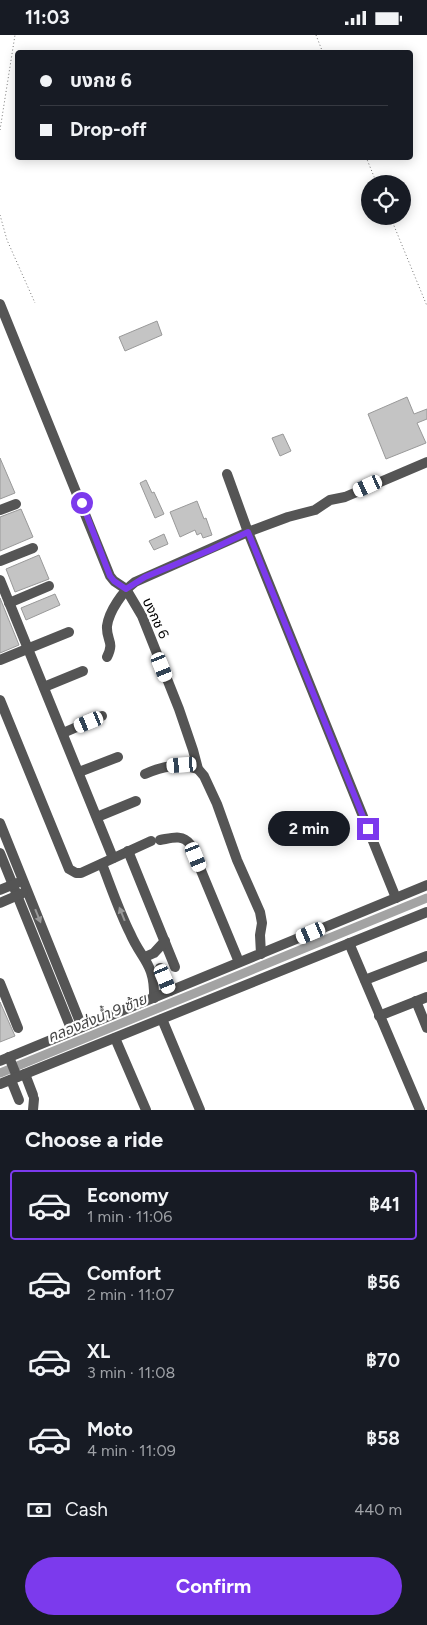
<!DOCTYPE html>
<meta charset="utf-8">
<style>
body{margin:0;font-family:Figtree,"Noto Sans Thai",sans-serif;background:#242831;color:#f1f3f6;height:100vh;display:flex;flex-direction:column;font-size:19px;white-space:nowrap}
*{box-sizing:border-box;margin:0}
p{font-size:16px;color:#9ea1a6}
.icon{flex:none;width:28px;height:28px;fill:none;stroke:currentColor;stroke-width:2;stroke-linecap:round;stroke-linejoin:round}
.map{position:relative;height:1075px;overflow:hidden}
.details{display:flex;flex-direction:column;background:#171b24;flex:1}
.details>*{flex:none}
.top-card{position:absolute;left:15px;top:15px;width:398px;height:110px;border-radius:5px;box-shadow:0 2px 12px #0003;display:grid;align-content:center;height:110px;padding:0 25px;background:#171b24}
.buttons{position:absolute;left:361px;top:140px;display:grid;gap:10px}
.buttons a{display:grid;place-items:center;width:50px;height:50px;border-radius:50%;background:#171b24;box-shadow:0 2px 12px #0003;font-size:25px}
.end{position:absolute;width:22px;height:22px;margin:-11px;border:6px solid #7c3aed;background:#fff;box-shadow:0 0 0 2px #fff}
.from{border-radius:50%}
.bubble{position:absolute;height:35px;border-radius:18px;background:#171b24;box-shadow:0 2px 12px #0003;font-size:16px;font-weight:700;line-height:35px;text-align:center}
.car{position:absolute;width:15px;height:30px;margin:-15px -8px;border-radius:6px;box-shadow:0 0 4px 1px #0007;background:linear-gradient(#fff 24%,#345 0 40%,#fff 0 76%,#345 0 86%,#fff 0)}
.top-card b{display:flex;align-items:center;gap:18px;height:48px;font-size:19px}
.top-card b+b{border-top:1px solid #363941}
.top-card i{width:12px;height:12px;background:#f1f3f6}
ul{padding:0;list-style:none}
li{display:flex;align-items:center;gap:15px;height:70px;margin:0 10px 8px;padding:0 15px;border:2px solid transparent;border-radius:5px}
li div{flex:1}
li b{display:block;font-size:19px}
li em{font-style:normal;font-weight:700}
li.active{border-color:#7c3aed}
li>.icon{width:45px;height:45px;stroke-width:1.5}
h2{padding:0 25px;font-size:22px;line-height:60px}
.pay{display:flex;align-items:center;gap:12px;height:55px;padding:0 25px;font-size:19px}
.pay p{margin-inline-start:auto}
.action{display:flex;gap:10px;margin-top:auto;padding:10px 25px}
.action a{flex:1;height:58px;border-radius:30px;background:#7c3aed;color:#fff;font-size:20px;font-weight:700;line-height:58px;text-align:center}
.status{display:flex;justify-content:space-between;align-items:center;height:35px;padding:0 25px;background:#171b24;direction:ltr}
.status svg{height:14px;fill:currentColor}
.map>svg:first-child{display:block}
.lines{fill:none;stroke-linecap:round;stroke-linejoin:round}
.canal{stroke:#a3a3a3;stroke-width:9}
.building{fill:#c4c4c4;stroke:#999}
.path{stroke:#777;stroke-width:1;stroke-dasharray:1 2.5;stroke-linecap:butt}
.minor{stroke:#555;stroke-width:10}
.oneway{fill:#999}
.route{stroke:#7c3aed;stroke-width:6}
.labels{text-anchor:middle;stroke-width:4.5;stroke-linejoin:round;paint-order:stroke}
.street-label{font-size:14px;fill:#000;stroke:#fff}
.water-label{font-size:15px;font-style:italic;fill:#444;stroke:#fff}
</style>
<div class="status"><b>11:03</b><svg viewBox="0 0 49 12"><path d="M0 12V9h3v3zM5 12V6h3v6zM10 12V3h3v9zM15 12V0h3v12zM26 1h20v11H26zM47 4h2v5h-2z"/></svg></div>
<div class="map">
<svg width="427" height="1075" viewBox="0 0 427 1075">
<rect width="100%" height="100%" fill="#fff"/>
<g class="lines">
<path class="canal" d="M0,1038l427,-175"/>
</g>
<g class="building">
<path d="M157,286l5,14 -37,16 -6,-14z"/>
<path d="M407,362l7,17 13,-5v10l-10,4 9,20 -40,16 -18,-45z"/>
<path d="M283,399l8,17 -11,5 -8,-18z"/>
<path d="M0,423l15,35 -15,6z"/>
<path d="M146,445l6,13 2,-1 10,22 -9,4 -15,-35z"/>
<path d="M197,466l7,18 2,-1 6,17 -9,3 -2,-5 -4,2 -2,-5 -15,7 -10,-25z"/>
<path d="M21,474l12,28 -33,14v-34z"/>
<path d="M164,499l4,10 -14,6 -5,-9z"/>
<path d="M39,520l10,24 -34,13 -9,-23z"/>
<path d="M55,559l5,11 -34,15 -5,-12z"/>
<path d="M0,563l19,47 -19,8z"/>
<path d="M0,967l15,34 -15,6z"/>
</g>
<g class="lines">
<g class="path">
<path d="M316,0l7,18"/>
<path d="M0,95l15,-95"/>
<path d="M366,122l11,27"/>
<path d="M0,180l7,25 28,63"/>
<path d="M390,181l37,90"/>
</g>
<g class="minor">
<path d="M0,269l110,272 4,5 12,8 16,27 37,93 14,41 5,19 6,7 13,28 20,56 23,52 2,11 -2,12 1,19"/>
<path d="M227,439l21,58 148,366"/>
<path d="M0,475l16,-6"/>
<path d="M0,526l33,-13"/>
<path d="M0,545l113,278"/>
<path d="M9,568l40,-17"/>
<path d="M107,622c8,-16 -1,-16 0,-31 2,-15 16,-35 28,-44l113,-50 40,-15 27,-7 15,-10 15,-3 82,-35"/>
<path d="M0,625l69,-28"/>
<path d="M44,652l39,-16"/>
<path d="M0,665l69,169 7,4h5l70,-32"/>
<path d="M63,698l39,-17"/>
<path d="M79,737l39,-15"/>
<path d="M145,739c18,-8 33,-11 53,-5"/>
<path d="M97,782l39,-16"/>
<path d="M0,788l82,204"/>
<path d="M160,805c12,-2 22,-6 30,4l49,118"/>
<path d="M128,816l47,116"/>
<path d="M0,818l72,178"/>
<path d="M102,829c9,23 17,47 28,69 12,28 25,30 24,65"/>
<path d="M0,855l17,-7"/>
<path d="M0,868l23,-10"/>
<path d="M349,908l71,167"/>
<path d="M145,922l9,-4 11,-12"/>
<path d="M160,933l10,23"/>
<path d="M365,945l62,-24"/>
<path d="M0,948l18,45"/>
<path d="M416,966l11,27"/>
<path d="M379,981l48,-19"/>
<path d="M162,984l38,91"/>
<path d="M115,1003l31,72"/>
<path d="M9,1022l8,20"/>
<path d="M0,1026l427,-176"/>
<path d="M25,1039l8,21"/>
<path d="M11,1045l8,20"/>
<path d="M0,1049l427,-172"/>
<path d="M33,1075l1,-11"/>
</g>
</g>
<defs><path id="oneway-solid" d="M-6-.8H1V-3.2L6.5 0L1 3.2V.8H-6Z" transform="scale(1.25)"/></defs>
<g class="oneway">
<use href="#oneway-solid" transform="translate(122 879) rotate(-112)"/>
<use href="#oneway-solid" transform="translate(38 881) rotate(68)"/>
</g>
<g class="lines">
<path class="route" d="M82,468l28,73 4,5 12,8 19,-12 65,-27 38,-18 120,297"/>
</g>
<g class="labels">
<g class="street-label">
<text transform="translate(156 583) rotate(65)" y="5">บงกช 6</text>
</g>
<g class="water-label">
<text transform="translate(97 983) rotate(-22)" y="5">คลองส่งน้ำ 9 ซ้าย</text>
</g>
</g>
</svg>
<div class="buttons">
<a><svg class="icon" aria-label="locate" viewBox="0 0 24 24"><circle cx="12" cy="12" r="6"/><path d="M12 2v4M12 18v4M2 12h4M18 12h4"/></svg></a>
</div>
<i class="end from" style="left:82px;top:468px"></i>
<i class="end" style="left:368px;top:794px"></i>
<div class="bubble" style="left:268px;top:776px;width:82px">2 min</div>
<i class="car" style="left:368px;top:451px;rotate:245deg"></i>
<i class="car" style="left:162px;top:632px;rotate:158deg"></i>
<i class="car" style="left:89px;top:687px;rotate:248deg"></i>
<i class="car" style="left:182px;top:730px;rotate:266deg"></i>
<i class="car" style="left:196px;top:822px;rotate:158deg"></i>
<i class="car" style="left:311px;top:898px;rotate:247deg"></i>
<i class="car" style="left:165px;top:944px;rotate:157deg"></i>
<div class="top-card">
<b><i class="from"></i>บงกช 6</b>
<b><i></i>Drop-off</b>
</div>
</div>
<section class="details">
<h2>Choose a ride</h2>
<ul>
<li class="active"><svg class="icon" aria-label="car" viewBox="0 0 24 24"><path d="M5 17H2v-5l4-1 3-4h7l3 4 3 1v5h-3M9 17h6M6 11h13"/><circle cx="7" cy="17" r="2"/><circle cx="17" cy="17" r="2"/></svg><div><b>Economy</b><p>1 min · 11:06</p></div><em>฿41</em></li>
<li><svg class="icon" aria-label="car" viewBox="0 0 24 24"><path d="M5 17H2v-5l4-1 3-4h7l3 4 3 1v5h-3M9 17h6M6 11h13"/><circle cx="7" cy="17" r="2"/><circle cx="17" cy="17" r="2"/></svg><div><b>Comfort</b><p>2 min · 11:07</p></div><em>฿56</em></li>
<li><svg class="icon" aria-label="car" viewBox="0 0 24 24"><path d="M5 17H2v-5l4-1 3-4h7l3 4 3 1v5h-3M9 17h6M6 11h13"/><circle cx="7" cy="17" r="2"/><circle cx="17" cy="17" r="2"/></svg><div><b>XL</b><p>3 min · 11:08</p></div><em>฿70</em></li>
<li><svg class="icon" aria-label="car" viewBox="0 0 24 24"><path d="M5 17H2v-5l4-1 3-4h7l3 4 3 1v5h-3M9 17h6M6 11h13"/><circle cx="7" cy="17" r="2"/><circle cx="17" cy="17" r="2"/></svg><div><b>Moto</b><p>4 min · 11:09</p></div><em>฿58</em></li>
</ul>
<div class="pay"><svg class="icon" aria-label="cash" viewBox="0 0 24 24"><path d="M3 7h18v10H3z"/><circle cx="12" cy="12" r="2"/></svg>Cash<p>440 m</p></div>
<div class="action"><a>Confirm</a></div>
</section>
